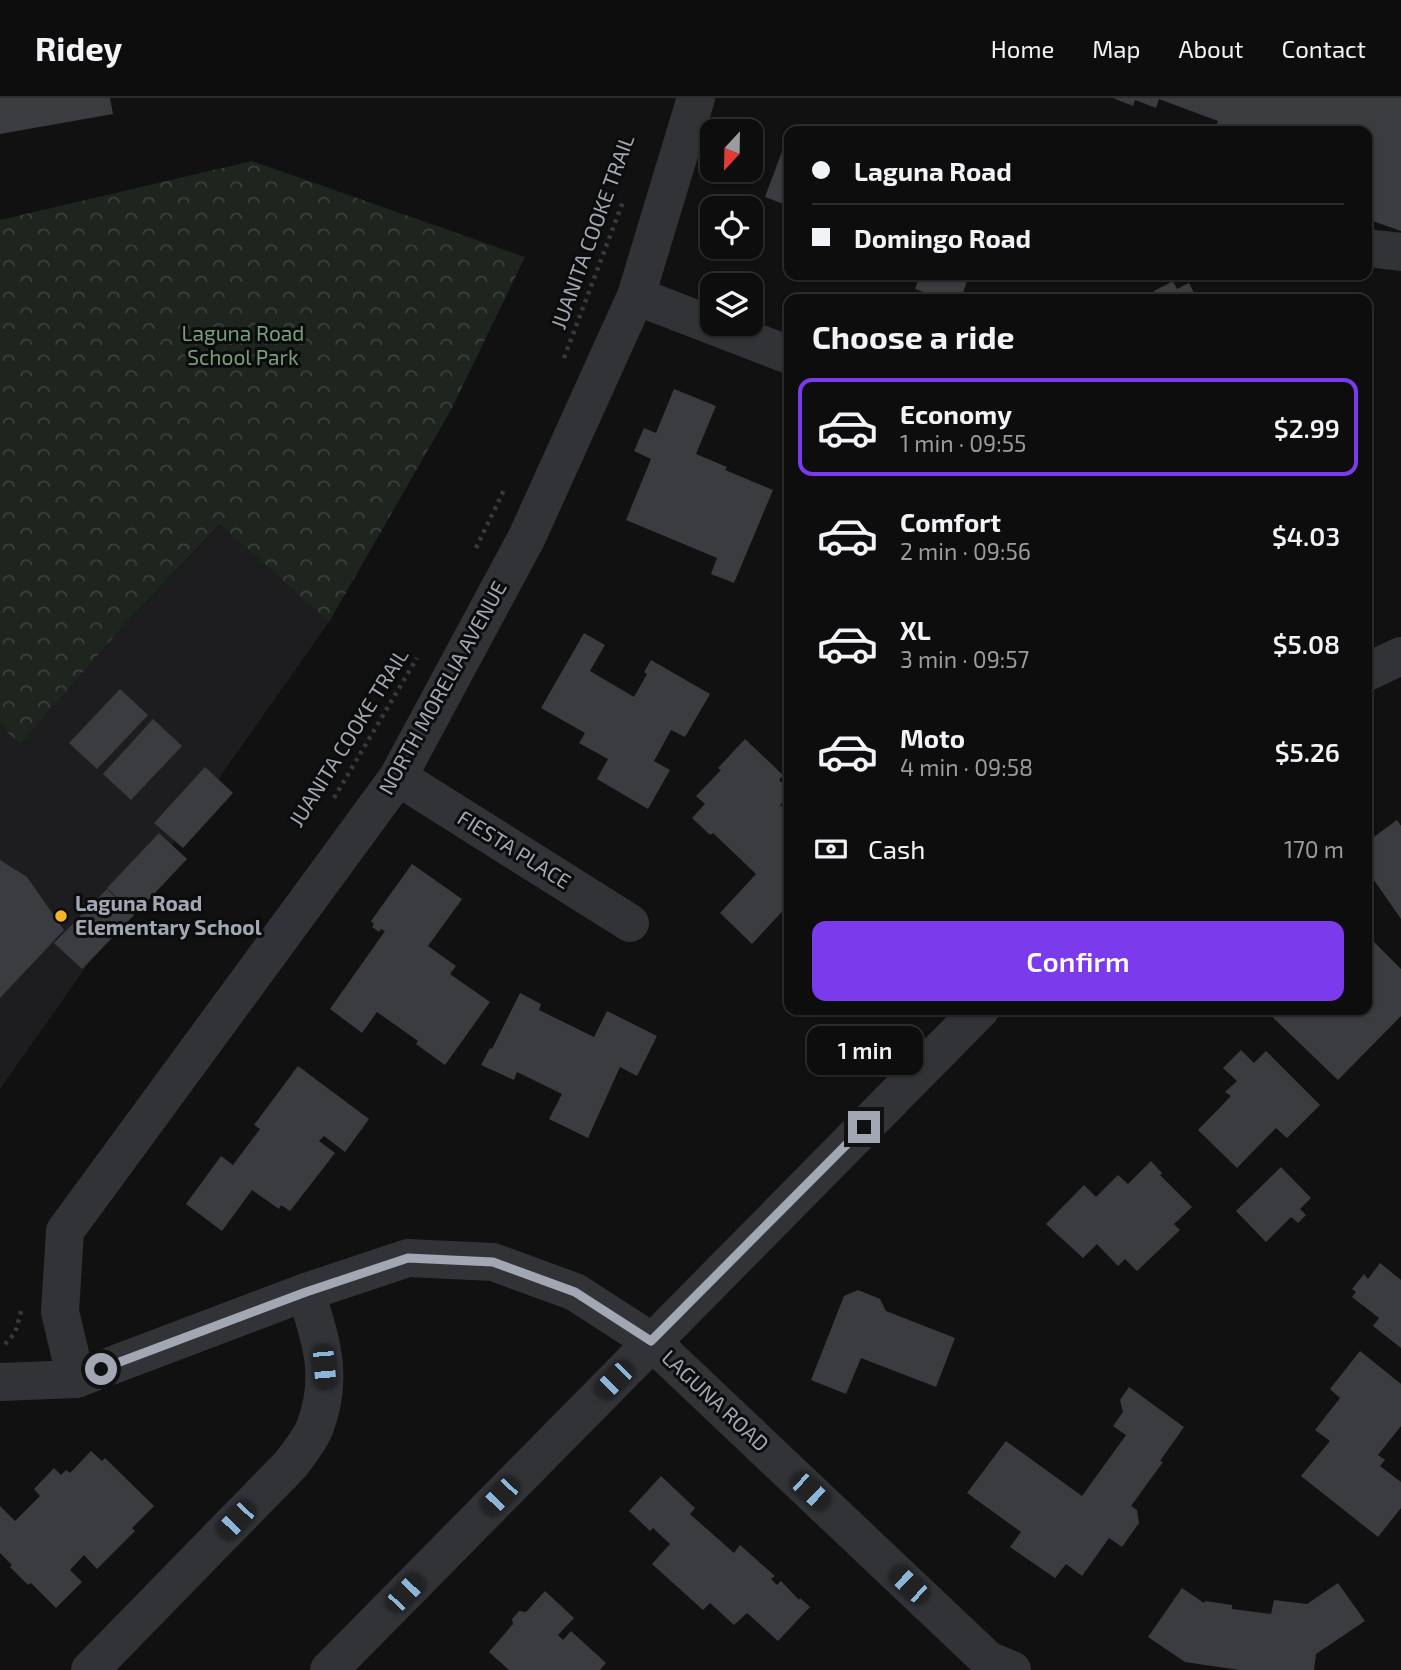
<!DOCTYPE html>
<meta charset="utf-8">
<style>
body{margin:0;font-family:"Exo 2",sans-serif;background:#1b1b1c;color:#f1f3f6;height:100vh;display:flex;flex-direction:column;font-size:26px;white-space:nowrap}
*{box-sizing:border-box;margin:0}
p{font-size:23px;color:#9a9c9e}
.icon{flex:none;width:38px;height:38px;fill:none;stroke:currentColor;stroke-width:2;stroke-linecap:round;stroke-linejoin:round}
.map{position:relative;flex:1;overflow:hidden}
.details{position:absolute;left:784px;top:196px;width:588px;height:721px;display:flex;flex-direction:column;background:#0d0d0e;border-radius:14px;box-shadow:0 2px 5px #0004,0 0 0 2px #2d2d2e}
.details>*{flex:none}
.hud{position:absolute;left:784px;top:28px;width:588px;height:154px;border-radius:14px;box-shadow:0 2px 5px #0004,0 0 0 2px #2d2d2e;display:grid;align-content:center;height:154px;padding:0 28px;background:#0d0d0e}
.needle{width:46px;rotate:202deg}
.buttons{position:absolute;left:700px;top:21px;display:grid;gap:14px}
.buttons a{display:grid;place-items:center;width:63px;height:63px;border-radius:14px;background:#0d0d0e;box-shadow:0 2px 5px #0004,0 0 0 2px #2d2d2e;font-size:35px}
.end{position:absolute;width:32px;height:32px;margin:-16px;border:9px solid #a2a7b4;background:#111;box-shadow:0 0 0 4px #111}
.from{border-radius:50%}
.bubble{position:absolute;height:49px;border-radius:14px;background:#0d0d0e;box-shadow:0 2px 5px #0004,0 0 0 2px #2d2d2e;font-size:23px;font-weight:600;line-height:49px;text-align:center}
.car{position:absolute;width:21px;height:42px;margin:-21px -10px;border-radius:9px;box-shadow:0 0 5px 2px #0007;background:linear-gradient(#222 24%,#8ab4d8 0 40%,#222 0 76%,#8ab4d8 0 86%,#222 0)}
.hud b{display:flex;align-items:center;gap:24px;height:66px;font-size:26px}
.hud b+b{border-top:2px solid #2d2d2e}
.hud i{width:18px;height:18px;background:#f1f3f6}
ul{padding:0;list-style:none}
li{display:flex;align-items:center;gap:21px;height:98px;margin:0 14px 10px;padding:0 14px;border:4px solid transparent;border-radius:14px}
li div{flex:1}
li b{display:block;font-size:26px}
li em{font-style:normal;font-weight:600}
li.on{border-color:#7c3aed}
li>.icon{width:63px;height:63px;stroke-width:1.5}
h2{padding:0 28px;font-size:32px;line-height:84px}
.pay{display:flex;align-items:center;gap:18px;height:77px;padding:0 28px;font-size:26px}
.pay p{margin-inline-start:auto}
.cta{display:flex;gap:14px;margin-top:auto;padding:14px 28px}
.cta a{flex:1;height:80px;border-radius:14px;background:#7c3aed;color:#fff;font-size:28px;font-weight:600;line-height:80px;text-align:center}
header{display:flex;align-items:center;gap:42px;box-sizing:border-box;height:98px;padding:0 35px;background:#0d0d0e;border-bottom:2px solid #2d2d2e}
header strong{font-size:33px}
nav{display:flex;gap:38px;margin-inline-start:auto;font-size:24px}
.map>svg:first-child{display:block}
.built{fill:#1d1d1f}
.forest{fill:url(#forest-crowns)}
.building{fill:#3b3c40}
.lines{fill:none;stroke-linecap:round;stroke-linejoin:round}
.path{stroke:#38393e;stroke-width:4.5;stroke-dasharray:3.5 5;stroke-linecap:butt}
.minor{stroke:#323337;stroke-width:38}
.route{stroke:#a2a7b4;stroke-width:9}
.poi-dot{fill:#f6b425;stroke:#0c0c0d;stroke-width:2.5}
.labels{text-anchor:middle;stroke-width:6;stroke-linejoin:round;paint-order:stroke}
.street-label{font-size:21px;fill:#a2a7b4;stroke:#0c0c0d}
.park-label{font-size:21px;fill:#789f7b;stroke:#0c0c0d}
.poi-label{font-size:21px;font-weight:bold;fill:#a2a7b4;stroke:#0c0c0d;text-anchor:start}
</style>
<header>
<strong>Ridey</strong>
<nav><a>Home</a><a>Map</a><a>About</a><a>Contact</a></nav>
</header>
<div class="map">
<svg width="1401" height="1572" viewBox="0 0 1401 1572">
<defs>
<pattern id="forest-crowns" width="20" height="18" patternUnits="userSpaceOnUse" patternTransform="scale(1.75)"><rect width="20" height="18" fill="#1d251e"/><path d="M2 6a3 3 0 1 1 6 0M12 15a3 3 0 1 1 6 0" fill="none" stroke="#3b423c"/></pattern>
</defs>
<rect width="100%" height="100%" fill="#111112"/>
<path class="built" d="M221,426l108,98 -329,467v-364l20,18 99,-112z"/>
<path class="forest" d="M252,63l273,96 -73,151 -123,214 -109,-98 -101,107 -99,113 -20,-19v-505z"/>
<g class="building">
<path d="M0,0h110l3,16 -113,20z"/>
<path d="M1113,0h288v133l-34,-12v-88h-147l-5,-2 3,-8 -59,-22 -3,9 -21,-8 -2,6z"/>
<path d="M786,43l3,1v64l-24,-9z"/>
<path d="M920,177h49l-8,24h-18l-28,-10z"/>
<path d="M1173,183l4,8 12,-6 8,16h-51l10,-4 -2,-4z"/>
<path d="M674,291l42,17 -20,48 31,13 -2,3 48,20 -39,93 -23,-9 6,-16 -91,-38 25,-61 -17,-8 10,-23 12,5z"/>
<path d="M584,535l21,12 -15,26 44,26 13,-23 -3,-2 7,-12 59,34 -25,43 -14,-7 -17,31 16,9 -22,39 -51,-30 11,-20 -29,-16 6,-10 -44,-25z"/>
<path d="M120,591l28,26 -51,54 -28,-26z"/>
<path d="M153,621l29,27 -51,54 -28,-26z"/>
<path d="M745,641l38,36 -4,5 10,10v5l-9,10 9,9v90l-37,40 -32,-31 36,-39 -43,-41 -3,2 -18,-17 13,-14 -9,-8 25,-26 -3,-2z"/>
<path d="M205,669l28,26 -50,55 -29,-25z"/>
<path d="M1397,722l4,6v93l-34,-49v-28z"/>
<path d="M159,735l28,26 -52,55 -28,-26z"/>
<path d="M0,762l27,17 37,53 -64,68z"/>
<path d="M412,766l50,35 -34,47 28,20 -6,8 40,28 -45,63 -29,-21 2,-3 -41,-29 -15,21 -32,-24 55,-78 -4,-2 -2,3 -7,-5 2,-3 -3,-3z"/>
<path d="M107,791l27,26 -52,54 -28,-26z"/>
<path d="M1367,837l34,34v47l-63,64 -73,-70h102z"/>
<path d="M520,895l21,11 -2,6 55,27 13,-26 50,25 -20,40 -17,-9 -32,71 -39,-19 13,-25 -45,-22 -3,8 -33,-15 9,-17 2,1z"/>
<path d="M1241,952l13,13 12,-12 54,54 -33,33 -11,-10 -39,40 -39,-38 33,-34 -6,-4 12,-11 -14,-13z"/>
<path d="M298,968l71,53 -24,33 -21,-16 -5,5 16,12 -45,58 -9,-6 -2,4 -27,-19 -30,41 -36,-27 35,-48 12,9 27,-36 -6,-4z"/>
<path d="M1151,1063l11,12 -2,2 32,32 -18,17 6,6 -43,41 -12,-12 -7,7 -21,-22 -14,14 -37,-34 38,-39 12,12 22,-22 10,9z"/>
<path d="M1281,1069l30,31 -11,11 6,6 -8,8 -7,-6 -25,25 -30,-31z"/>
<path d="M1380,1165l21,17v68l-28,-22 6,-8 -27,-21 4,-5 -4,-3 12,-15 4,5z"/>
<path d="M858,1192l22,9 6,12 69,27 -19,49 -75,-29 -15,36 -35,-14 33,-84z"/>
<path d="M1360,1253l41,33v42l-23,29 7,5 -5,6 21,16v26l-23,29 -77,-61 29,-35 -15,-11 25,-32 -10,-9z"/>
<path d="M1129,1289l55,40 -24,34 3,1 -32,44 6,4 2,13 -17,24 -13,-9 -27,38 -16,-12 -11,14 -45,-31 11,-15 -54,-39 39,-52 76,55 44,-61 -13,-9 10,-14 -3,-12z"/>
<path d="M91,1353l11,10 3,-3 49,48 -22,22 3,3 -38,38 -13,-14 -14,15 12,12 -26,26 -25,-25 -3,2 -18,-18 2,-2 -12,-12v-47l15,15 25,-25 -6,-7 20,-21 7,7 5,-5 4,3z"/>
<path d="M661,1378l34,32 -5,6 44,39 6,-8 35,31 -4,3 6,6 4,-4 18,19 1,-2 10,9 -32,34 -31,-28 -13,12 -24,-22 -7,7 -51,-46 18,-20 -17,-16 -3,3 -21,-20z"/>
<path d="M1338,1485l27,38 -49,33 -2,16h-75l-54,-8 -37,-25 34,-49 22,15 1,-2 27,4v4l39,5 3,-14 33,4z"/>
<path d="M545,1493l29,27 -16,17 5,5 8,-9 35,32 -6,7h-91l-20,-18 24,-28 -1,-5 7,-8 7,1z"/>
</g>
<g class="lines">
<g class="path">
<path d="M564,260l60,-159"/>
<path d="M476,450l28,-58"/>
<path d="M334,700l83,-140"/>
<path d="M5,1246l10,-11 7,-25"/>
</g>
<g class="minor">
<path d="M1367,150l34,4"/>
<path d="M636,198l153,59"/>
<path d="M1367,574l34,-16"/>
<path d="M398,679l232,146"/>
<path d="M76,1281l-16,-67 5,-81 333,-454 129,-240 109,-241 60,-198"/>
<path d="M0,1284l76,-3 230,-87 102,-34 85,4 82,30 76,49 337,319 24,10"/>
<path d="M90,1572l201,-206c8,-11 19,-24 24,-37 19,-51 6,-86 -9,-135"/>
<path d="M329,1572l651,-660"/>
</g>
</g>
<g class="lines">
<path class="route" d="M101,1271l205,-77 102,-34 85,4 82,30 76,49 213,-214"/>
</g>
<circle class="poi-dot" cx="61" cy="818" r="7"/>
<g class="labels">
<g class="street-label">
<text transform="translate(593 134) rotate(-70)" y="7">JUANITA COOKE TRAIL</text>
<text transform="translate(443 590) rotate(-61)" y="7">NORTH MORELIA AVENUE</text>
<text transform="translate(349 640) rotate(-58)" y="7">JUANITA COOKE TRAIL</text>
<text transform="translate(514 752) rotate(32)" y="7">FIESTA PLACE</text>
<text transform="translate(715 1303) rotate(43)" y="7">LAGUNA ROAD</text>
</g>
<g class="park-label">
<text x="243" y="243">Laguna Road<tspan x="243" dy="24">School Park</tspan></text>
</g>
<g class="poi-label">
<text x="75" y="813">Laguna Road<tspan x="75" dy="24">Elementary School</tspan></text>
</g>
</g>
</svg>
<div class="buttons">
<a><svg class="needle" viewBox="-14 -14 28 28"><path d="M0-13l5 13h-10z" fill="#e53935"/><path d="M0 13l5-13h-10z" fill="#9a9c9e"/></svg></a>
<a><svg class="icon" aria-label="locate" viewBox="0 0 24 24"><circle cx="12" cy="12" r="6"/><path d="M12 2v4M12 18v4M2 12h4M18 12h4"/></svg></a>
<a><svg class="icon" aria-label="layers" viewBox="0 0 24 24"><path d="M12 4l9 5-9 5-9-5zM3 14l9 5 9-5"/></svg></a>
</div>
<i class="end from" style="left:101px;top:1271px"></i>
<i class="end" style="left:864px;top:1029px"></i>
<div class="bubble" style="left:807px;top:928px;width:116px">1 min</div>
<i class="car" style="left:324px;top:1269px;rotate:175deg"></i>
<i class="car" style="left:614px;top:1282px;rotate:225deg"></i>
<i class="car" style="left:810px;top:1393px;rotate:133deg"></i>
<i class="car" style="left:500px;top:1398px;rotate:224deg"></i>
<i class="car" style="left:236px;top:1422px;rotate:224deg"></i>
<i class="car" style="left:909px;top:1487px;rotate:313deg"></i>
<i class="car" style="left:405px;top:1495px;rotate:44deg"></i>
<div class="hud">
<b><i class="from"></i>Laguna Road</b>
<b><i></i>Domingo Road</b>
</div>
<section class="details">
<h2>Choose a ride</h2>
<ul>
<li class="on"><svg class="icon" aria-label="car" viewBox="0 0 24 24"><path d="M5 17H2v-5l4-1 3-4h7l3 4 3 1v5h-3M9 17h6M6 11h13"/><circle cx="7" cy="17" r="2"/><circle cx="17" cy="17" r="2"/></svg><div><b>Economy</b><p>1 min · 09:55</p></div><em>$2.99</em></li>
<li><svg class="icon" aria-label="car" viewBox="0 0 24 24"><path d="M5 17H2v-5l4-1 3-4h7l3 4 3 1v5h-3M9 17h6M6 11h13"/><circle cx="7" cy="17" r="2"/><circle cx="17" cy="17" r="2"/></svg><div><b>Comfort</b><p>2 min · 09:56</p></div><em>$4.03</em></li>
<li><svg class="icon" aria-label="car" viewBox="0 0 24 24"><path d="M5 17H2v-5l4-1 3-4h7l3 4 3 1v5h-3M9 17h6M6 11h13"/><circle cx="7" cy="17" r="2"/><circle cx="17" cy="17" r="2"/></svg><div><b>XL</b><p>3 min · 09:57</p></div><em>$5.08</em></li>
<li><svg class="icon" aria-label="car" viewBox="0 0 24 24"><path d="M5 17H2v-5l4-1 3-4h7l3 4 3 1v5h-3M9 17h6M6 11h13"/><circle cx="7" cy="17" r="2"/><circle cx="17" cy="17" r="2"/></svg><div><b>Moto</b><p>4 min · 09:58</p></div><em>$5.26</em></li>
</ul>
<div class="pay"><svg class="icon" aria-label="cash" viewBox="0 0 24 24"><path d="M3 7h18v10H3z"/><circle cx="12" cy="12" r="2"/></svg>Cash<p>170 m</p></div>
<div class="cta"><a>Confirm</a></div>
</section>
</div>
